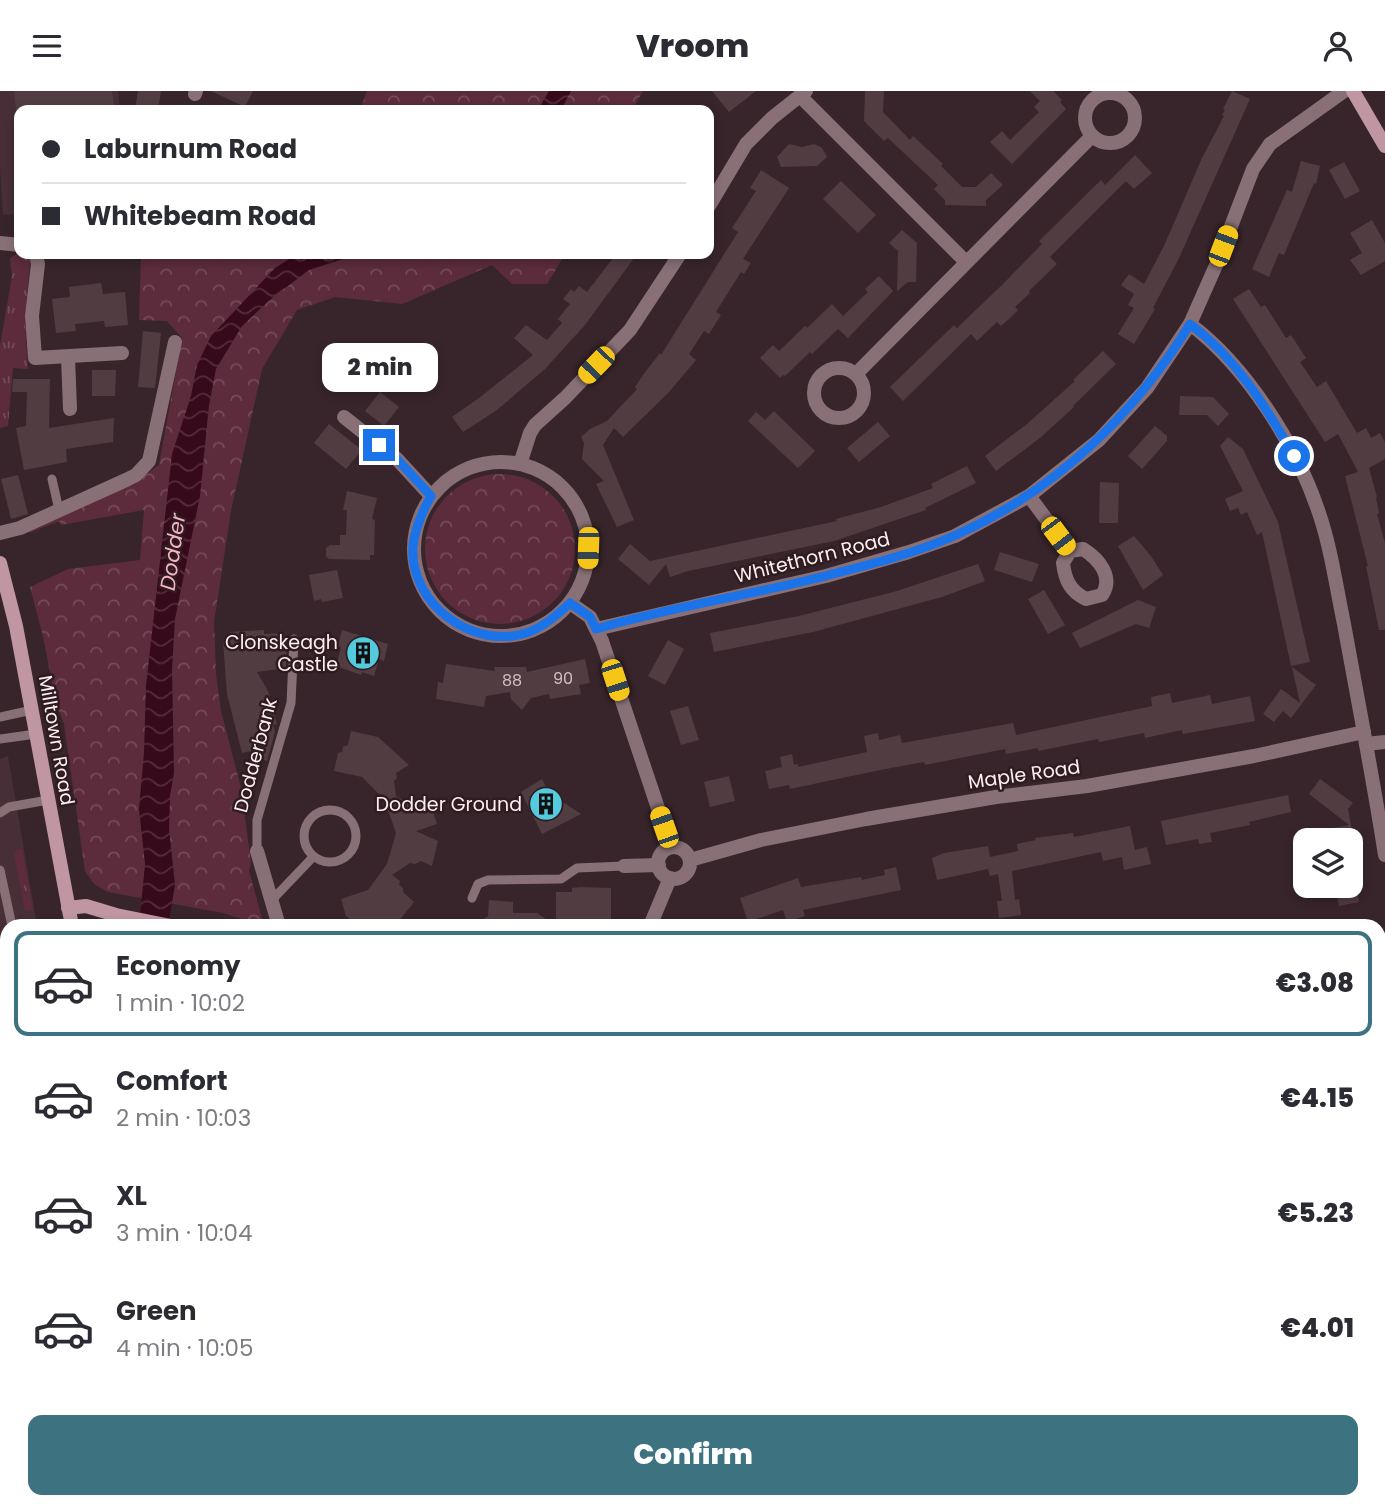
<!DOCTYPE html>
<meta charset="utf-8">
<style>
body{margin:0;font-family:Poppins,sans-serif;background:#f2f2f3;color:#2b2b33;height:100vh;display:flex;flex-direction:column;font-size:26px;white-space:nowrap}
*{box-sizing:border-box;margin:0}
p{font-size:23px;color:#7c7c81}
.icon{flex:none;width:38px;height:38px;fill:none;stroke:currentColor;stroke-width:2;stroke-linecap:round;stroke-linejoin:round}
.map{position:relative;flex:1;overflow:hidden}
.details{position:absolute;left:0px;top:828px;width:1386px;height:590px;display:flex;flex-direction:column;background:#fff;border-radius:21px 21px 0 0;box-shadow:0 4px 10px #0003}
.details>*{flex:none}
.guide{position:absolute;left:14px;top:14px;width:700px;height:154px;border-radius:14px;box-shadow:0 4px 10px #0003;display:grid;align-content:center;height:154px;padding:0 28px;background:#fff}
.buttons{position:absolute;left:1293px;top:737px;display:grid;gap:14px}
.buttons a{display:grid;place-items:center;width:70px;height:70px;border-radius:14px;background:#fff;box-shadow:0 4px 10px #0003;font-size:35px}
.end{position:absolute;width:32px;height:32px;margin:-16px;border:9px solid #1a73e8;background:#fff;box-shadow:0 0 0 4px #fff}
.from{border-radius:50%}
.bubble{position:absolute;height:49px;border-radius:14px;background:#fff;box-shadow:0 4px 10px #0003;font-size:23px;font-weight:800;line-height:49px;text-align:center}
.car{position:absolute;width:21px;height:42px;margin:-21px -10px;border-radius:9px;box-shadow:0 0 5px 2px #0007;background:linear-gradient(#f5c518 24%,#345 0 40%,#f5c518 0 76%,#345 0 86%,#f5c518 0)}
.guide b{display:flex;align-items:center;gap:24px;height:66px;font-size:26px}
.guide b+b{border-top:2px solid #e1e1e2}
.guide i{width:18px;height:18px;background:#2b2b33}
ul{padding:12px 0 0;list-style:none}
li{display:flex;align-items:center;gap:21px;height:105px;margin:0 14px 10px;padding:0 14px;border:4px solid transparent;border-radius:14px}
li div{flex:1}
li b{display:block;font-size:26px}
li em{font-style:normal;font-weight:800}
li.selected{border-color:#3d7380}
li>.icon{width:63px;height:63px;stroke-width:1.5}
.action{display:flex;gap:14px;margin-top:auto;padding:14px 28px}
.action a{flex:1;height:80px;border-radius:14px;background:#3d7380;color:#fff;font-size:28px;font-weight:800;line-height:80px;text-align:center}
header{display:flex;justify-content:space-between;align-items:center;height:91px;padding:0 28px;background:#fff;font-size:32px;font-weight:800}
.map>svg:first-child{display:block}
.built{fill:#482e36}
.grass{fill:url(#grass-tufts)}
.forest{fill:url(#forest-crowns)}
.pitch{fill:#5c2c3c}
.water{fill:url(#water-waves)}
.building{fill:#513c42}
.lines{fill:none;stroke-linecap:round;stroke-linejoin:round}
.lane{stroke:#897077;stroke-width:9}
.street{stroke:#897077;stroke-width:14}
.secondary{stroke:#bf96a1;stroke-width:14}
.route{stroke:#1a73e8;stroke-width:9}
.labels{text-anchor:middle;stroke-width:5;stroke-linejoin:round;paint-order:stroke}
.number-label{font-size:16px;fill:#d0c1c5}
.street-label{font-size:19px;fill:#fbedf1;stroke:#2e1c21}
.poi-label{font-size:19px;fill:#fbedf1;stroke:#2e1c21;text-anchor:end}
.water-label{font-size:21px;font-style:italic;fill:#f6b1c5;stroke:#2e1c21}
</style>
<header><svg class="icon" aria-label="menu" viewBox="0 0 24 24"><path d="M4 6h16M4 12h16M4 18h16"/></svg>Vroom<svg class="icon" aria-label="person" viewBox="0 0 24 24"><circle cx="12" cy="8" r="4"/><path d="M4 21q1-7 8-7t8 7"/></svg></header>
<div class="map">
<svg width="1385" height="1417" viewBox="0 0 1385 1417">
<defs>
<pattern id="grass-tufts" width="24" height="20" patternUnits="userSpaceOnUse" patternTransform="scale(1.75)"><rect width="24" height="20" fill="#5c2c3c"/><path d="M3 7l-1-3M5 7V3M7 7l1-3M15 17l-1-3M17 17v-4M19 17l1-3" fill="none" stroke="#744b59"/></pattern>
<pattern id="forest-crowns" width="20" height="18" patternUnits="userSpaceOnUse" patternTransform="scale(1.75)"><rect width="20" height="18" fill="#5c2c3c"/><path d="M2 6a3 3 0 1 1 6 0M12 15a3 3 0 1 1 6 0" fill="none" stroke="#744b59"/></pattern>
<pattern id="water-waves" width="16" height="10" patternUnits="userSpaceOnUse" patternTransform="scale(1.75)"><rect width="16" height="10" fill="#36091b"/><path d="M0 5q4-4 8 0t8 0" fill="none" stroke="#542d3d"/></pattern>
</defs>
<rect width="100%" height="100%" fill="#38252b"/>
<g class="built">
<path d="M0,0h118l2,18 -101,1v104l-16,1 -3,-49z"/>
<path d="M8,665l29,170h-30v300l-7,12v-479z"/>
</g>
<g class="grass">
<path d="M18,162l10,1 2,7 -5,61 3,47 -15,-1 -5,58 -8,2v-82l12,-70 -2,-18z"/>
<path d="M18,758h4l11,61 -8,1 -11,-57z"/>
</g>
<g class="forest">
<path d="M367,0h276l-11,19h-272z"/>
<path d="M141,163h424l-18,30h-35l-20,-19 -90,39 -67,-7 -38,13 -35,59 -31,142 -17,111 2,52 5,37 20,77 10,75 -2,7 15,56 -41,-13 -115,-21 -14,-8 -9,-13 -21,-147 -8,-21 -13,-67 -13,-49 38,-18 72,-9 4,-50 -83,15 -2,-4 -30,12 1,-3 103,-46 26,-19 23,-127 -15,-17 -28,-1z"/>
<circle cx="500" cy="458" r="75"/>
<path d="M1379,1203l6,3v211h-13v-6l7,-1z"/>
<path d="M130,1410h202l2,7h-207z"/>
<path d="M1282,1411v-1l58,1 -20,6h-36z"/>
</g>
<path class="pitch" d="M1051,1411l4,6h-425l-4,-6z"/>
<g class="water">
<path d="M549,0h22l-10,19h-23z"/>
<path d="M297,163h100l-13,4 -41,1 -34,11 -37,28 -30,28 -26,43 -7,36 -9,91 -25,123 -3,50 2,104 -4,23 -1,33 6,56 -7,41h-29l6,-62 -6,-55 5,-57 2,-66 26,-232 19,-58 6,-31 14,-29 64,-68z"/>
</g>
<g class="building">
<path d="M14,0h98l3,19h-99z"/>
<path d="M138,0h23l-3,19h-23z"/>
<path d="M211,0h42l-8,16z"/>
<path d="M712,0h44l-27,21z"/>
<path d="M865,0h19l-1,21 27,28 3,-4 30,28 -2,2 21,21h14l15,-14 12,12 -17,15v6l-41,-1v-5l-11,-11 4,-4 -50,-47 -4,3 -20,-20z"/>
<path d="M1030,0h23l9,9 -2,2 6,7 -54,55 -22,-22 12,-11 8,9 29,-28 -5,-5 6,-6z"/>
<path d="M1232,0l18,8 -71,159 -26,50 2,1 -21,35 -16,-10 16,-26 -6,-3 6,-11 -13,-9 8,-11 15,10 20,-38 38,-88 22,-42 -2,-1 3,-5 -2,-1z"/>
<path d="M789,53l13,3 12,-3 8,4 5,9 -10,9 -36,1 -4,-10z"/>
<path d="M1135,64l17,18 -18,16 -8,-8 -76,76 7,7 -28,27 1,2 -15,14 3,3 -10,10 -7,6 -4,-4 -20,19 -6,-7 -68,67 -13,-14 64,-62 3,3 46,-44 39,-40 -3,-3 62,-61 4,5z"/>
<path d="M1301,70l19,5 -4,18 -2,-1 -30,72 -5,-2 -10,24 -17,-8 35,-79 5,2z"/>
<path d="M1344,71l16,29 -15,8 -16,-29z"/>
<path d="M761,79l28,18 -46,71 8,4 -7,11 -3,-2 -25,40 5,3 -12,19 -5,-3 -15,23 7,6 -27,32 -46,45 -9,-9 -11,17 31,75 -17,7 -21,-43 8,-3 -22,-22 2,-16 -3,-6 9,-8 17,-8 30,-32 -2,-2 8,-12 17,-22 1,2 77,-123 -6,-4 24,-37 -6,-3z"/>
<path d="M841,90l35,34 -18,18 -35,-34z"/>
<path d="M1372,129l13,23v18l-24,14 -11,-15 12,-7 -12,-20z"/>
<path d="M902,139l15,13 -1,39h-8l-11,9 1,-40 -9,-8z"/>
<path d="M616,163h21l-52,71 -40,44 -48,41 -34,22 -11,-15 27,-19 54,-43 -19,-17 12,-13 21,15 15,-17 -4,-4 12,-15 -7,-5 8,-10 3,3 5,-6 8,6z"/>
<path d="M879,185l14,15 -45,47 -10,-9 -26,25 -2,-2 -25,24 -2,-1 -3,3 -20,-20 13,-13 6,6 26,-25 2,2 25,-24 11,12 25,-24 -3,-3z"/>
<path d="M101,192l2,11 22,-2 3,33 -23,2 -1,-6 -29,3 1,7 -20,2 -4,-34 18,-2 -1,-10z"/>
<path d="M1249,198l12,18 4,-2 21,33 5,-3 15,23 -6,4 17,25 9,-6 31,52 9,-5 5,10 9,-5 5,9v17l-16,9 8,29 -1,1 3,15 -2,1 8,29v87h-6l-13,-64h2l-23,-90 13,-4 -20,-38 -13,8 -92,-143z"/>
<path d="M143,240l18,2 -6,55 -17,-1z"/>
<path d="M1103,260l13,13 -43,42 1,1 -34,31 -44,33 -11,-15 42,-32 48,-43 -2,-1z"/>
<path d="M92,279h24l-1,26h-23z"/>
<path d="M13,288h37l-1,49 65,-10 -1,24 -47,7 1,13 -43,8 -8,-42 10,-2 1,-34h-15z"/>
<path d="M380,301l19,15 -15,19 -19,-15z"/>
<path d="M1180,305l33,1 16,17 -11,12 -11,-11h-28z"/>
<path d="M774,320l41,40 -17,17 -50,-47 8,-9 9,8z"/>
<path d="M878,331l12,14 -31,26 -12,-14z"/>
<path d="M329,333l33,26 -16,19 -32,-26z"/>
<path d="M1155,335l12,10v5l-25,28 -14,-13z"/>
<path d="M1228,346l15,12 35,73 32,140 -19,4 -29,-134 -5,3 -10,-23 -6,3 -3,-7 -8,3 -5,-12 18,-8 -23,-45z"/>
<path d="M967,375l9,17 -51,25 1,2 -92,31 -146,30 -18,6 -4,-13 -17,21 -31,-26 12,-15 20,17 187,-40 -1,-2 45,-12 52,-19 -2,-4z"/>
<path d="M18,384l10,39 -17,5 -10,-40z"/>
<path d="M1100,391l19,1 -1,40h-19z"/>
<path d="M347,400l30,7 -5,21 3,1 -1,35h-4v5l-41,-1 -3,-3v-8l4,-3h10v-10h6l1,-25h-4z"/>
<path d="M1134,445l17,20 12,19 -20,15 -25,-44z"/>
<path d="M1000,461l39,12 -7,18 -38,-12z"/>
<path d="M978,473l7,17 -43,16 -129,35 -99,20 -4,-19 89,-17 98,-25z"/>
<path d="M337,479l6,28 -21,4 -1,-3 -7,2 -5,-26z"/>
<path d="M1044,499l21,35 -17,9 -20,-35z"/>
<path d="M1138,509l18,7 -7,21 -13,-4 -56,24 -8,-15z"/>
<path d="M264,539v4l20,-1 1,6h2l-1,29 -29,4 11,19 9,33 -4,1 2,7 -8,29 -8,-3 -6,2 -3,-9 -8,2 -15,-59 -4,-53 8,-1 -1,-8z"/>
<path d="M342,539l46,14 -4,17 -5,-2 -5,17 -12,-4 -1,3 -25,-9 5,-19 -3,-1z"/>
<path d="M668,549l16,9 -19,36 -17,-9z"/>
<path d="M585,568l5,24 -11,2 2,9 -31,5 -1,-5 -18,4 -9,12 -11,-11 -1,-7 -24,4 -2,11 -48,-8 2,-17 5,1 3,-19 49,7 -1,-4h32l1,5z"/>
<path d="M1292,576l24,18 -25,33 -8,-7 -9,11 -11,-8 18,-25 19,14z"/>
<path d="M1170,602l2,10 38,-8 2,9 38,-8 5,25 -72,13 -1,-4 -37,8 -1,-5 -45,9 -1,-3 -60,12v-3l-32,6 -1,-5 -80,16 -1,-3 -44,8 -90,19 -1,-4 -20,4 -4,-18 17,-4 -2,-10 12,-3 2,11 4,-1v3l69,-15 -3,-16 14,-3 1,7 21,-5 2,8 111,-20 3,12 136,-29 -1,-9z"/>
<path d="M688,615l11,34 -18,5 -11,-34z"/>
<path d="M351,640l27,6 31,28 -13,8 1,5 -3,3 2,15 12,7 3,-2 6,3 12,-4 8,24 -21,7 22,10 -6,25 -11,-5 -6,3 -5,-1 -18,12 8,6 -1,4 4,3v4l11,10 -19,24h-36l-13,-10 -5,-17 27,-9 19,-26 9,-31 -12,-34 -22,-22 -28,-6 4,-18 4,-1 1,-5 5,-2z"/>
<path d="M729,685l6,25 -25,6 -6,-25z"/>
<path d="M542,688l7,14 32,21 -39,20 -21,-42z"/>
<path d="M1320,688l33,24 -5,6 6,31h-19l-2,-12 16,-3 -40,-31z"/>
<path d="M1288,704l3,17 -42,10 1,3 -40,8 2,9 -13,2 -1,-5 -32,6 -5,-24z"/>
<path d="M1130,735l5,24 12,-3 4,17 -27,6 -2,-13 -19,4 -2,-9 -89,19 3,29 4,-1 2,16 -22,3 -2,-17h5l-4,-27 -8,2 -2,-7 -51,11 -5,-22 12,-5 44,-7 2,11 28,-6 -1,-7 19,-4 -1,-2 38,-5 1,4z"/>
<path d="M896,776l5,23 -98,20 2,6 -18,6 -4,-12 -35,12 -8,-24 58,-20 3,9 60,-10 1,3 23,-5 -1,-5z"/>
<path d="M1335,794h21l3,17 -20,4z"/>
<path d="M580,796l31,1v31h-11v7h-44v-34h16v-4z"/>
<path d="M489,809l24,2v11h24l19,13h-83l15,-10z"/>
</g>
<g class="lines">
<g class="lane">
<path d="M52,388l7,31"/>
<path d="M0,626l32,-7"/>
<path d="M0,648l36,-5"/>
<circle cx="330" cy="745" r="26"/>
<path d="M0,722l9,-6 39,-7"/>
<path d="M257,760v-31l34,-117 3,-64"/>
<path d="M0,779l12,56"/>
<path d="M472,807l6,-14 10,-4 73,-1 16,-11 47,-2"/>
<path d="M272,809l41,-43"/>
<path d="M0,887l7,-2"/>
<path d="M0,1101l7,-11"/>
<path d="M0,1253l7,4"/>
<path d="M0,1368l7,-5"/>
</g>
<g class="street">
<circle cx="1110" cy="27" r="25"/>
<path d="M195,3l1,-3"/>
<path d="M800,5l166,166"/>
<path d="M709,115l37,-62 26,-26 34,-27"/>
<path d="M0,152l19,2"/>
<path d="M36,163l2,10 -6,52 3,42 87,-5"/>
<path d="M1190,233c56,42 106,121 128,186 13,37 18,76 26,114 14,77 29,154 41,231"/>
<path d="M68,266l2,52"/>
<circle cx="839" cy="302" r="25"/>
<path d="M856,283l236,-238"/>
<path d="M344,326l53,42 34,37"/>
<circle cx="501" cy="458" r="87"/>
<path d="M520,373l10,-31 5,-8 30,-27 65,-68 50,-76"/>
<path d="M1029,405l41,55"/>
<path d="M0,442l20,-5 106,-48 10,-5 13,-14 26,-119"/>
<path d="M1083,458c16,10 31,28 19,46l-16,4c-16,-8 -21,-19 -23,-36l7,-12z"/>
<path d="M570,512l20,14 12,24 69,206"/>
<path d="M596,538l230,-53 83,-24 46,-16 74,-40 70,-56 48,-52 43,-64 27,-61 36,-94 17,-25 74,-53"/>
<path d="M1366,653l19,-2"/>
<circle cx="674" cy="772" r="16"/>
<path d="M257,760l22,75"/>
<path d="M690,769l71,-20 105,-21 130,-22 91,-11 167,-30 110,-24"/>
<path d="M624,775l35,-1"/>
<path d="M650,835l20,-48"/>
<path d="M1381,1194l1,-39 3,-15"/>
<path d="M463,1410l9,7"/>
<path d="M1201,1410l2,7"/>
<path d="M1353,1411l8,6"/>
<path d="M511,1417l12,-7"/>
<path d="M1126,1417l11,-7"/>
</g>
<g class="secondary">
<path d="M1353,0l32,55"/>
<path d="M0,472l16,63 56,300"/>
<path d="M68,817l18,-2 30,9 55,11"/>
<path d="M0,1201l7,-14"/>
<path d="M0,1234l7,-15"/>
<path d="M600,1410l4,7"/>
</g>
</g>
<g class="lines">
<path class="route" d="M379,354l18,14 34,37c-9,16 -16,32 -18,50 -4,58 60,104 113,87 18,-6 31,-18 44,-30l20,14 6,12c77,-23 156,-34 233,-54 43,-11 87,-22 127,-40 98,-44 178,-119 234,-211 47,35 76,83 104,132"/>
</g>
<defs>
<g id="building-disc" transform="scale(1.75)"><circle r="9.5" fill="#54cade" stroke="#2e1c21"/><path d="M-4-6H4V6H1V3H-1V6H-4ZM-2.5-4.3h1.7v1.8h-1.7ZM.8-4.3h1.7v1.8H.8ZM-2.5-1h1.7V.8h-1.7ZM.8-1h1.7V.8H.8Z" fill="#111"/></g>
</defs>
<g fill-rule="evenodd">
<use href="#building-disc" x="363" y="562"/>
<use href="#building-disc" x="546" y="713"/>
</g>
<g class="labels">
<g class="number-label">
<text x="563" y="593">90</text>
<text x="512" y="595">88</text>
</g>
<g class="street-label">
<text transform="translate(812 466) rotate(-14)" y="7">Whitethorn Road</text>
<text transform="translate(57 649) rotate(80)" y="7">Milltown Road</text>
<text transform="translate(255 664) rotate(-75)" y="7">Dodderbank</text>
<text transform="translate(1024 683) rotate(-8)" y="7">Maple Road</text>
</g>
<g class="poi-label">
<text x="338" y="558">Clonskeagh<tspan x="338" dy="22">Castle</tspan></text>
<text x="522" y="720">Dodder Ground</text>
</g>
<g class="water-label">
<text transform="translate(173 461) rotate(-82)" y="7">Dodder</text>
</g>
</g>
</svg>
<div class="buttons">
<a><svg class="icon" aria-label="layers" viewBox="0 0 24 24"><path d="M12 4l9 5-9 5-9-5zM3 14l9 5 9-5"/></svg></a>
</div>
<i class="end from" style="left:1294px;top:365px"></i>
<i class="end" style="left:379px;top:354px"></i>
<div class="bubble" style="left:322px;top:252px;width:116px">2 min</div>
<i class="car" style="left:1223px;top:155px;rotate:21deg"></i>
<i class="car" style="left:596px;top:274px;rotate:224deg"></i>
<i class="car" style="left:1058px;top:445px;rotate:143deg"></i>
<i class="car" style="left:588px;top:457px;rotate:182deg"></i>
<i class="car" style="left:615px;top:589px;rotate:162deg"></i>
<i class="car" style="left:664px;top:736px;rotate:341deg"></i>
<div class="guide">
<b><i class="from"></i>Laburnum Road</b>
<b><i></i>Whitebeam Road</b>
</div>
<section class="details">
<ul>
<li class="selected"><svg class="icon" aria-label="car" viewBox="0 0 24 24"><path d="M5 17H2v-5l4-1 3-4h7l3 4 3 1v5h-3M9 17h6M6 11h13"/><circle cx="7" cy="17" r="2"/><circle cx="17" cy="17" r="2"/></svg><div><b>Economy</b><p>1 min · 10:02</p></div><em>€3.08</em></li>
<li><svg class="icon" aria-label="car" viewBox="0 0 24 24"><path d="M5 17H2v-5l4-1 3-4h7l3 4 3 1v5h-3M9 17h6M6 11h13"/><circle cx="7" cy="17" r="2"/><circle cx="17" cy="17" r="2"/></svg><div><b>Comfort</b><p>2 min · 10:03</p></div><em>€4.15</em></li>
<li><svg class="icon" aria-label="car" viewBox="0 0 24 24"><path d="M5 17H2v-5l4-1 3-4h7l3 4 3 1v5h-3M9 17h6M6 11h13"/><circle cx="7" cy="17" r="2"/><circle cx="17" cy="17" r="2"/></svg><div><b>XL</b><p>3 min · 10:04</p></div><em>€5.23</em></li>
<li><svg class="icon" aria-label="car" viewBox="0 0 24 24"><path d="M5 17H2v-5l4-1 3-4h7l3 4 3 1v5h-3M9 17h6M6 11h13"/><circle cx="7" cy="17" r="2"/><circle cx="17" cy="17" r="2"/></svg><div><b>Green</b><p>4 min · 10:05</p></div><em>€4.01</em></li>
</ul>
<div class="action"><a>Confirm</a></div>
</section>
</div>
